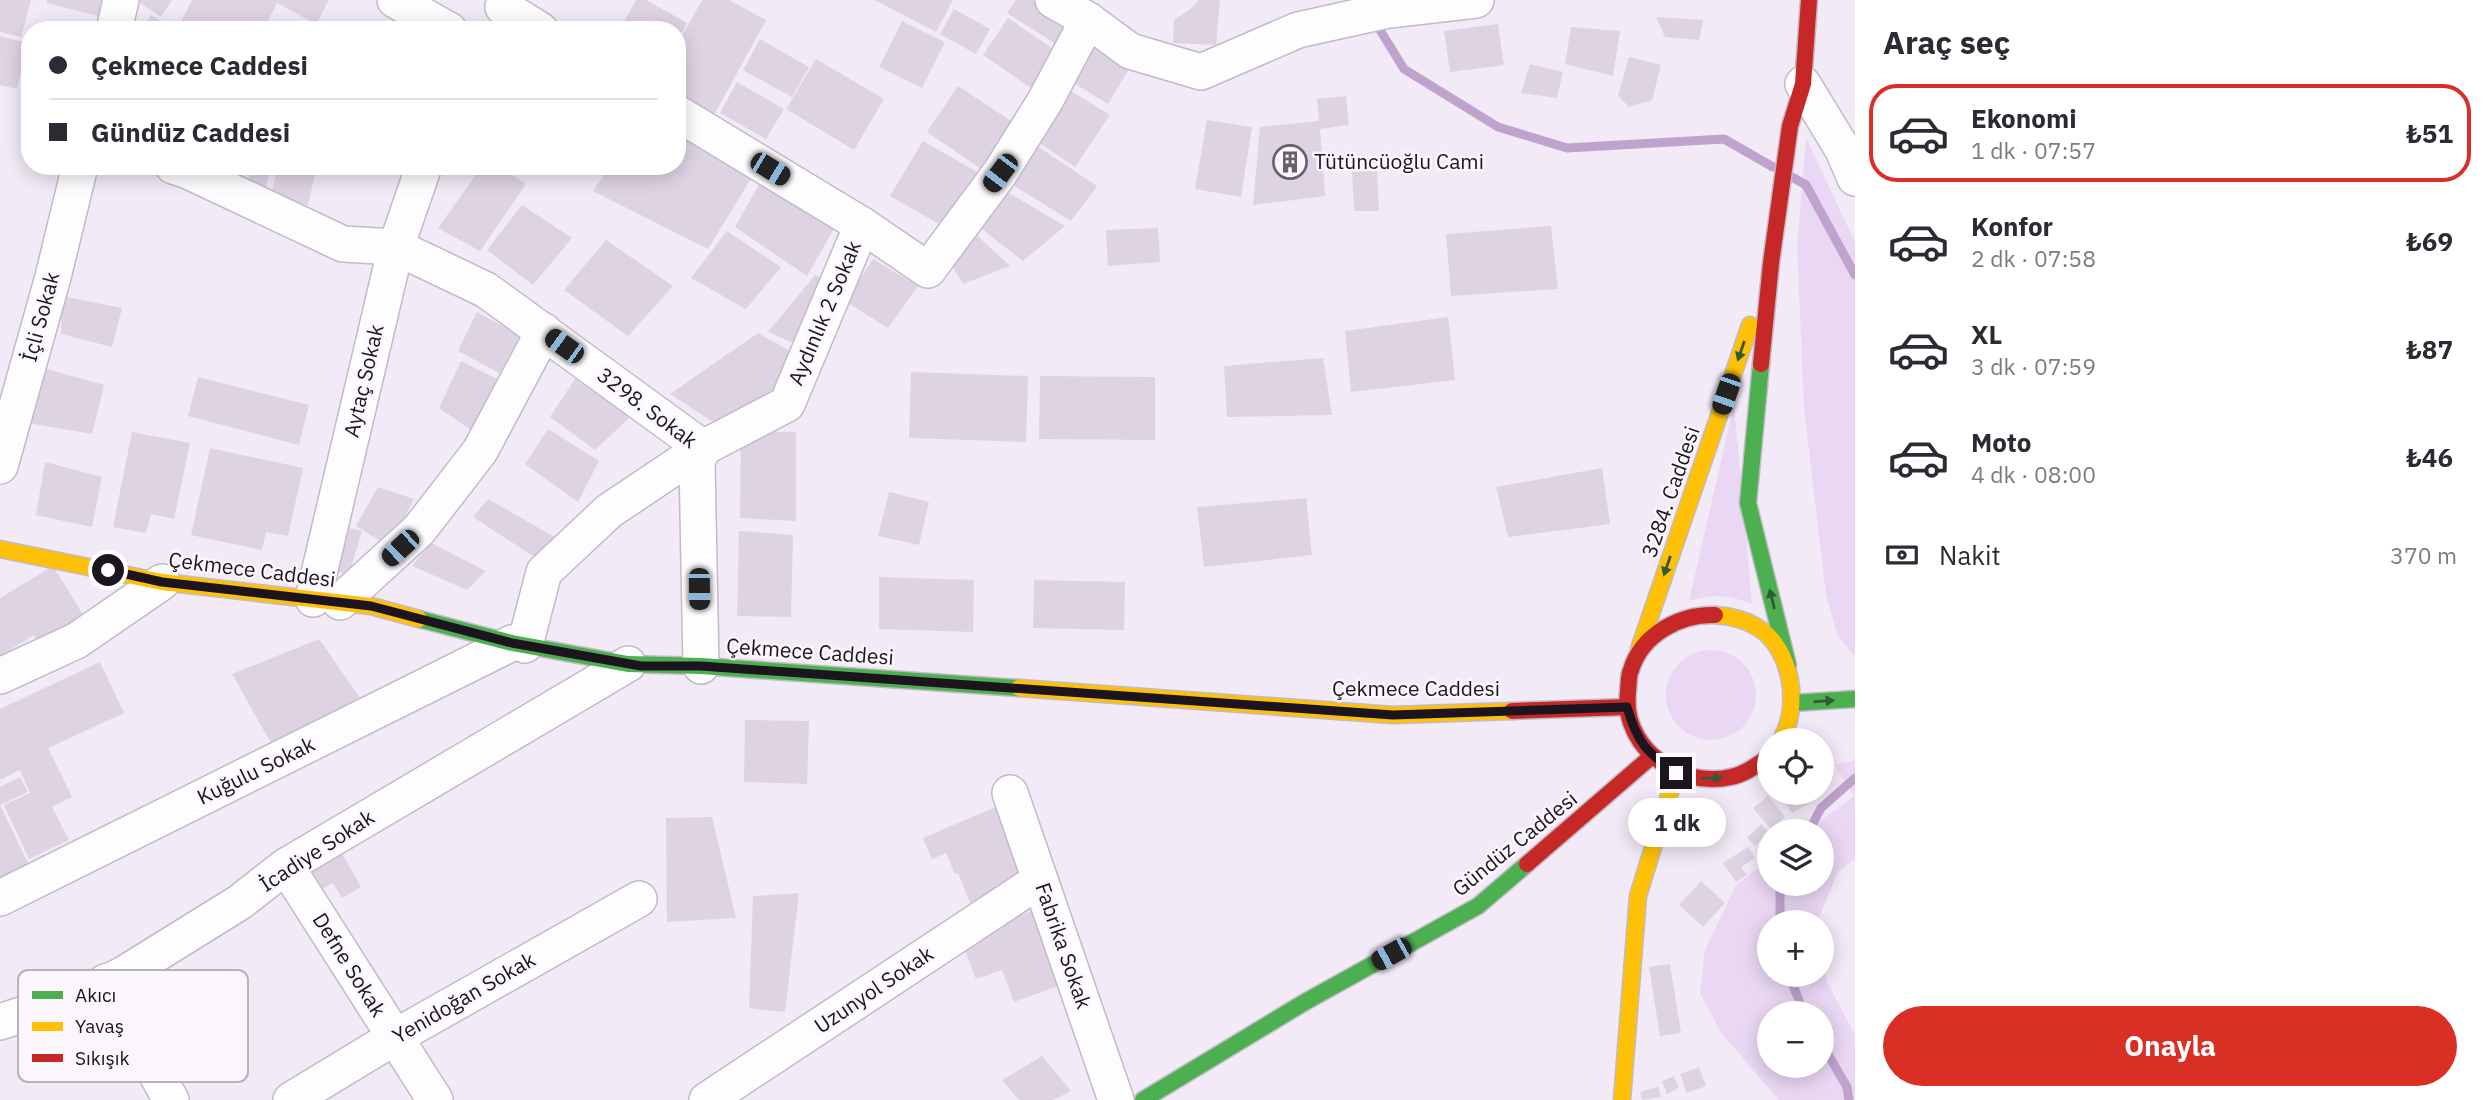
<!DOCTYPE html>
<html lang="tr">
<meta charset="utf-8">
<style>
body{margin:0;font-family:"IBM Plex Sans",sans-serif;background:#f2f2f3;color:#2b2b33;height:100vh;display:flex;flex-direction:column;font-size:26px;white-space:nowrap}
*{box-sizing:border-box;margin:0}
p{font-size:23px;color:#7c7c81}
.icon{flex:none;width:38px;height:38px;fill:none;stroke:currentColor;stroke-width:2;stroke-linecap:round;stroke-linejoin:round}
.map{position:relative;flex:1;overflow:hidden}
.sheet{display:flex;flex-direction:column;background:#fff;width:630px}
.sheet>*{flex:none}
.hud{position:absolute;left:21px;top:21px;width:665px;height:154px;border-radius:28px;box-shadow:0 4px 18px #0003;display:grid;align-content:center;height:154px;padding:0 28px;background:#fff}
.fabs{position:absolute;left:1757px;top:728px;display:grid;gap:14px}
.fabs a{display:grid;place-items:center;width:77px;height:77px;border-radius:50%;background:#fff;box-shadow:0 4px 18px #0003;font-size:35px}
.end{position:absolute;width:32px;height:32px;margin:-16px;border:9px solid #1c151f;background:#fff;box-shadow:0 0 0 4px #fff}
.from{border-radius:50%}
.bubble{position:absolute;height:49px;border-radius:24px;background:#fff;box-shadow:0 4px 18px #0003;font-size:23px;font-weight:700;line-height:49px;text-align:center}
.car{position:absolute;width:21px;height:42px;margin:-21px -10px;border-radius:9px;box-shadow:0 0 5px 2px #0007;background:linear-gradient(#222 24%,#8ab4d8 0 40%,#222 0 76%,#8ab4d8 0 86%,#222 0)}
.hud b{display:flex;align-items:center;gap:24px;height:66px;font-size:26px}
.hud b+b{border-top:2px solid #e1e1e2}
.hud i{width:18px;height:18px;background:#2b2b33}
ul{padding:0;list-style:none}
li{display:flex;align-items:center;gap:21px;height:98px;margin:0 14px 10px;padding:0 14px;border:4px solid transparent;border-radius:28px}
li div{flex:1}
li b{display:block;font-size:26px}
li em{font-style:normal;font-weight:700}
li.active{border-color:#d93025}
li>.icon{width:63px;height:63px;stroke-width:1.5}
h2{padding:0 28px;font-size:32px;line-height:84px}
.pay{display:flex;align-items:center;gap:18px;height:77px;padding:0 28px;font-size:26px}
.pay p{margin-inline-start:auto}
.button{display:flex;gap:14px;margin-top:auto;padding:14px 28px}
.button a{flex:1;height:80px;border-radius:42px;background:#d93025;color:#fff;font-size:28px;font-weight:700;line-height:80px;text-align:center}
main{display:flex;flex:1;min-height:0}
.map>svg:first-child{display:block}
.green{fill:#ead7f3;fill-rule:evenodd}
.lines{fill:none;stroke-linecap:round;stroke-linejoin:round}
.stream{stroke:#c0a3cd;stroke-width:9}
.building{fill:#ded3e3}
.street-casing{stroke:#c2bbc5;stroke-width:38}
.fast-casing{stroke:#c2bbc5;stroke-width:19}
.slow-casing{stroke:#c2bbc5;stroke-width:19}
.jam-casing{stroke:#c2bbc5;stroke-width:19}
.street{stroke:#fdfcfe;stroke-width:35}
.fast{stroke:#4caf50;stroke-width:16}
.slow{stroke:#ffc107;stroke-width:16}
.jam{stroke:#c62828;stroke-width:16}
.oneway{fill:#325a35}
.route{stroke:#1c151f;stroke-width:9}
.labels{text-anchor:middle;stroke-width:5;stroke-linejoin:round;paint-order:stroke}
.poi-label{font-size:21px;fill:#1c151f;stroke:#faf6fc;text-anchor:start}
.street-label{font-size:21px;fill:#1c151f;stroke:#faf6fc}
.key{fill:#faf6fc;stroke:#b7b2ba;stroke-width:2}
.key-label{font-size:19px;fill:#1c151f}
</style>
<main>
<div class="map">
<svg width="1855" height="1100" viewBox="0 0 1855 1100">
<rect width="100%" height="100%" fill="#f2eaf6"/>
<g class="green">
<path d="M1806,138l49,104v415l-18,-23 -11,-40 -22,-185 -7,-164z"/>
<path d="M1734,404l18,200c-24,-9 -38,-11 -63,-3z"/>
<circle cx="1711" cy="695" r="45"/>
<path d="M1855,760v99l-17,13 -21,50h-48v53h53v-18l4,23 29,55v65h-76l-57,-66 -22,-41 5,-43 31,-65 33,-25v24h53v-53h-15l47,-35 -19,-31zM1822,1013v53h-53v-53z"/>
</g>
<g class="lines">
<g class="stream">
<path d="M1375,22l29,47 94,58 69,21 157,-9 49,28"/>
<path d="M1792,177l14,8 49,90"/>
<path d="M1809,831l12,-23 34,-30"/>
<path d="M1780,922v-33l3,-5"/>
<path d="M1789,975l15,38"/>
<path d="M1822,1044l25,43 2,13"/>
</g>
</g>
<g class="building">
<path d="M0,0h31l-10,37 -21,-5z"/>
<path d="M47,0h55l-4,16 -51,-13z"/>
<path d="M136,0h36l-11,17z"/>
<path d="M192,0h137l-13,24 -39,-21 -14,27h-25l-4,-2 -1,2h-52l-3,-2z"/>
<path d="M636,0h10l41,23 -10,18v-11h-57z"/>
<path d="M702,0h27l37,20 -57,104 -32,-18v-61z"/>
<path d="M875,0h78l-17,32z"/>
<path d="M1016,0h27l35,22 -16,26 -55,-35z"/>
<path d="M1199,0h21l-4,45 -43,-2 1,-23 18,-12z"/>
<path d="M954,9l36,20 -14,25 -36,-20z"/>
<path d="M151,15l23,15h-33z"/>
<path d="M1656,17l47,3 -4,20 -34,-3z"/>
<path d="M1008,18l51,35 -25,37 -51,-35z"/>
<path d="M902,21l43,21 -23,46 -43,-21z"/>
<path d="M1498,24l6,41 -54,7 -6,-41z"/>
<path d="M1571,27l49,4 -7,45 -48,-12z"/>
<path d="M0,36l27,7 -10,46 -17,-4z"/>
<path d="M760,39l49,28 -17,30 -49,-27z"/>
<path d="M1081,39l48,30 -21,35 -49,-30z"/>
<path d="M1629,57l32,8 -9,35 -23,7 -11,-11z"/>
<path d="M816,59l68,40 -30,51 -68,-41z"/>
<path d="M1530,64l33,8 -6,26 -36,-5z"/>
<path d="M737,82l47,27 -18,30 -46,-26z"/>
<path d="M1058,83l52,32 -35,52 -50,-34z"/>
<path d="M958,86l56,37 -31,47 -56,-38z"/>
<path d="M1346,96l3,29 -29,4 5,67 -72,9 7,-78 59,-6 -2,-22z"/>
<path d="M1207,120l45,7 -11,70 -46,-8z"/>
<path d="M677,132l75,45 -44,72 -115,-58 17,-25h67z"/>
<path d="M1028,140l69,46 -26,35 -68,-42z"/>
<path d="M923,141l54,31 -33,55 -54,-31z"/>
<path d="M278,166h39l-9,39 -37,-10z"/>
<path d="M482,166h17l27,18 -46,67 -42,-23z"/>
<path d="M1352,171h25l2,40h-25z"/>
<path d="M258,172l11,3 -4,16 -19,-3 4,-15 7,1z"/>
<path d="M760,183l75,44 -28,49 -72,-49z"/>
<path d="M997,186l68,40 -42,35 -49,-38z"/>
<path d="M522,205l50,33 -39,47 -46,-35z"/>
<path d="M1551,226l7,63 -107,7 -5,-62z"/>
<path d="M1158,228l2,34 -52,4 -2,-36z"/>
<path d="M971,230l39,36 -47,18 -17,-29z"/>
<path d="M727,231l54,36 -35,42 -55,-31z"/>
<path d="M606,240l67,46 -45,50 -64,-46z"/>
<path d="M873,259l45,27 -30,42 -43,-27z"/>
<path d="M815,275l28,12 -36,62 -39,-17z"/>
<path d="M62,296l60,12 -10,39 -51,-13z"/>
<path d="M477,312l47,26 -19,38 -47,-25z"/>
<path d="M1448,317l7,63 -104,12 -6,-61z"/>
<path d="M758,333l60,34 -94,62 -54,-35z"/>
<path d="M1323,358l9,57 -105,2 -3,-51z"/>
<path d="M461,361l50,25 -31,50 -41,-28z"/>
<path d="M36,366l68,19 -12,49 -69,-12z"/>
<path d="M911,372l117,4 -2,66 -117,-4z"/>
<path d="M1040,376l115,1v63l-116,-1z"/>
<path d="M198,377l111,28 -10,40 -111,-29z"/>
<path d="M575,379l55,38 -35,33 -45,-33z"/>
<path d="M548,429l51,32 -21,41 -53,-38z"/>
<path d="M741,431l55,1v89l-56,-3z"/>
<path d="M132,432l58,11 -16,76 -23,-5 -5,19 -33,-6z"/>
<path d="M210,448l93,20 -15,68 -22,-4 -4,18 -71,-15z"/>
<path d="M45,462l57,15 -10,50 -56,-12z"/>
<path d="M1602,468l8,56 -102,13 -12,-50z"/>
<path d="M378,487l36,12 -24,48 -34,-21z"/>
<path d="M889,492l40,10 -10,43 -41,-9z"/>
<path d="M1306,498l6,57 -108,12 -7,-60z"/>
<path d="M488,499l77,44 -23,19 -69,-45z"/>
<path d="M333,525l29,6 -13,43 -26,-5z"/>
<path d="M739,531l54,4 -2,82 -54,-1z"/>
<path d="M431,543l55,28 -19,19 -55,-24z"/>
<path d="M53,566l34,55 -45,28 -8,-14 -34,21v-58z"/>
<path d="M879,577l95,3 -1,52 -94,-3z"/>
<path d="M1034,580l91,2 -1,48 -91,-2z"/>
<path d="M319,639l44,63 -92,41 -39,-69z"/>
<path d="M100,662l24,51 -76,35 24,49 -20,10 17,33 -40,19 -25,-54 26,-12 -10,-23 -20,10v-71z"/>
<path d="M745,720l64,1 -2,63 -63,-2z"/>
<path d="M20,777l8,15 -28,13v-18z"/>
<path d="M1779,793h39l2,3 -28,17z"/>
<path d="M1768,796l17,21 -14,12 -18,-21z"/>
<path d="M0,805l31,64 -31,15z"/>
<path d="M998,806l31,71 -59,26 -12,-30 -3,1 -9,-21 -14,6 -9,-21z"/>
<path d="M712,817l24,101 -69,4 -1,-104z"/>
<path d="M1761,824l8,9v13l-7,-7 -7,7 -8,-8z"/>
<path d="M336,843l25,44 -19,11 -9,-15 -22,12 -17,-28z"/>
<path d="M1748,847l7,11 -14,9 6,8 -11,7 -13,-19z"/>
<path d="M1701,881l24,22 -22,24 -24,-22z"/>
<path d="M799,893l-14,119 -36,-4 4,-112z"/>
<path d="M1048,905l27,75 -61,22 -12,-32 -26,9 -16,-42z"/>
<path d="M1670,964l11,69 -21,3 -11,-69z"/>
<path d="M1042,1056l29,35 -18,9h-34l-17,-20z"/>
<path d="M1699,1067l7,19 -19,7 -7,-19z"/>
<path d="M1674,1076l5,12 -12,6 -5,-13z"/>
<path d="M1658,1087l3,10 -19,3 -2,-8z"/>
</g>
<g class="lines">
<g class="street-casing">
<g id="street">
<path d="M395,0l54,30"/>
<path d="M1053,0l35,20 42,31 71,21 97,-42 91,-20 87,-10"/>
<path d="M503,7l37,23"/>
<path d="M114,30l7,-30"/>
<path d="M1803,84l40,66 12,28"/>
<path d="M677,113l185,112"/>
<path d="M173,166l15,5 155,73 53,3 90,43 217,158 -6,14 4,204"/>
<path d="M0,466l53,-189 27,-111"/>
<path d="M313,599l83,-352 28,-81"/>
<path d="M340,602l79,-72 61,-79 64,-120"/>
<path d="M525,645l19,-73 65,-61 94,-63 84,-44 75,-179 66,45 72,-97 45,-72 43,-81"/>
<path d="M0,676l76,-35 86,-59"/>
<path d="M1010,793l106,307"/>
<path d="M286,866l149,234"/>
<path d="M0,898l512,-255"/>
<path d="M105,982l66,118"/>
<path d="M0,1022l81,-27 43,-21 116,-72 46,-36 342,-202"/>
<path d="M291,1100l104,-63 244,-138"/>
<path d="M707,1100l333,-220"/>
</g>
</g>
<g class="fast-casing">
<g id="fast">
<path d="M1761,364l-13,139 40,162"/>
<path d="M419,619l93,24 116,21 73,2 318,22"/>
<path d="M1793,703l62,-4"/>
<path d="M1143,1100l162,-98 173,-96 49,-42"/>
</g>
</g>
<g class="slow-casing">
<g id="slow">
<path d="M0,549l162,33 209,24 48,13"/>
<path d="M1715,615c15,1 29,4 42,12 35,21 44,79 24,113"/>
<path d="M1639,649l111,-324"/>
<path d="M1019,688l374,27 119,-4"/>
<path d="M1622,1100l16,-204 38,-123"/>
</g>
</g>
<g class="jam-casing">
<g id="jam">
<path d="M1761,364l10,-101 19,-137 13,-42 6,-84"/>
<path d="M1715,615c-35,-1 -73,19 -84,55 -3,6 -2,14 -3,21 -1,11 -1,21 3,32 14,40 60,63 100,54 14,-3 26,-12 38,-20"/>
<path d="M1512,711l115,-4"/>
<path d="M1527,864l125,-108"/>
</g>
</g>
<use href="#street" class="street"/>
<use href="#fast" class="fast"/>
<use href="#slow" class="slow"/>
<use href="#jam" class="jam"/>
</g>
<defs><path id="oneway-solid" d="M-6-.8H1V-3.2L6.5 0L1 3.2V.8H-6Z" transform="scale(1.75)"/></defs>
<g class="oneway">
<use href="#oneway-solid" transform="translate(1741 351) rotate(109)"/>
<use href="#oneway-solid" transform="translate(1667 566) rotate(109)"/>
<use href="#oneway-solid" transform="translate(1772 599) rotate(-104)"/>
<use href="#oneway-solid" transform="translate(1824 701) rotate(-4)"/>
<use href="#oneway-solid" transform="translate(1712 778) rotate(-2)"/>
</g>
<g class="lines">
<path class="route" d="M108,570l54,12 209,24 141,37 129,23h60l692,49 234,-8c10,35 19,45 49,66"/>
</g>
<defs>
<g id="building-ring" transform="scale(1.75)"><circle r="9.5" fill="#faf6fc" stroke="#67606a" stroke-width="1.5"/><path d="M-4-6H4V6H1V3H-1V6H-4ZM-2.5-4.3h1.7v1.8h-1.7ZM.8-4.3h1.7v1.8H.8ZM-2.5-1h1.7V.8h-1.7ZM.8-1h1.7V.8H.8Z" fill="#67606a"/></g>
</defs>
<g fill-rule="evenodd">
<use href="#building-ring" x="1290" y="162"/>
</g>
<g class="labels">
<g class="poi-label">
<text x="1314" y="169">Tütüncüoğlu Cami</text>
</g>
<g class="street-label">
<text transform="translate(825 313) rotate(-67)" y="7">Aydınlık 2 Sokak</text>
<text transform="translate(41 317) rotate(-75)" y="7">İçli Sokak</text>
<text transform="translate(364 381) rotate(-77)" y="7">Aytaç Sokak</text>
<text transform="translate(647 408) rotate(37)" y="7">3298. Sokak</text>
<text transform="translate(1671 492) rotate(-71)" y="7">3284. Caddesi</text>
<text transform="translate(252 570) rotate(7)" y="7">Çekmece Caddesi</text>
<text transform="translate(810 652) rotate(4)" y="7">Çekmece Caddesi</text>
<text x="1416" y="696">Çekmece Caddesi</text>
<text transform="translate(256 771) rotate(-26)" y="7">Kuğulu Sokak</text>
<text transform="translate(1515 844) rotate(-39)" y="7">Gündüz Caddesi</text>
<text transform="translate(317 851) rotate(-33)" y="7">İcadiye Sokak</text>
<text transform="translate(1063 946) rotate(71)" y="7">Fabrika Sokak</text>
<text transform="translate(349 965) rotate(58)" y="7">Defne Sokak</text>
<text transform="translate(874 990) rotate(-34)" y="7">Uzunyol Sokak</text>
<text transform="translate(464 998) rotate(-30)" y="7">Yenidoğan Sokak</text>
</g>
</g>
<rect x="18" y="970" width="230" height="112" rx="10" class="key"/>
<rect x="32" y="991" width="31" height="8" fill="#4caf50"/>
<rect x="32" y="1022" width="31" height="9" fill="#ffc107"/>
<rect x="32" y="1054" width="31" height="8" fill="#c62828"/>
<g class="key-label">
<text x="75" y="1002">Akıcı</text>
<text x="75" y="1033">Yavaş</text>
<text x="75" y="1065">Sıkışık</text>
</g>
</svg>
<div class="fabs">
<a><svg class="icon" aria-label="locate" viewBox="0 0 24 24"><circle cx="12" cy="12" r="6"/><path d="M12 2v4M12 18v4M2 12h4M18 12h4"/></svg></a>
<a><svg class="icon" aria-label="layers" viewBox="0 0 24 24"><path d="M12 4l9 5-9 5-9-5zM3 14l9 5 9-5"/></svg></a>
<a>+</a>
<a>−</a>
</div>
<i class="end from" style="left:108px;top:570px"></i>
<i class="end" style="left:1676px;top:773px"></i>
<div class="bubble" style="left:1628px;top:798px;width:98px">1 dk</div>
<i class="car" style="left:770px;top:169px;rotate:121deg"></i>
<i class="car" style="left:1000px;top:173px;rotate:217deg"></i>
<i class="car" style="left:564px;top:346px;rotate:306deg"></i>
<i class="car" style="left:1726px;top:394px;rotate:199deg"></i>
<i class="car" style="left:400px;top:548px;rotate:227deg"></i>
<i class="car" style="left:699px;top:589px;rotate:179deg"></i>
<i class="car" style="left:1391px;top:954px;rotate:241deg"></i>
<div class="hud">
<b><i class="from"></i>Çekmece Caddesi</b>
<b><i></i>Gündüz Caddesi</b>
</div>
</div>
<section class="sheet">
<h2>Araç seç</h2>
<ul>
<li class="active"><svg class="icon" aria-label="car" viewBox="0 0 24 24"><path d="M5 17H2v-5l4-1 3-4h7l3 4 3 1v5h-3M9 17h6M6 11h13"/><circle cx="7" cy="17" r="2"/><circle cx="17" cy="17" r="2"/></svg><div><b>Ekonomi</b><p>1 dk · 07:57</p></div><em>₺51</em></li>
<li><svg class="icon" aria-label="car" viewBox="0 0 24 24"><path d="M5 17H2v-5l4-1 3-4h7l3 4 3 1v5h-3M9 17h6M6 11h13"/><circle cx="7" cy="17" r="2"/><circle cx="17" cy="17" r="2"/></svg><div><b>Konfor</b><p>2 dk · 07:58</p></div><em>₺69</em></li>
<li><svg class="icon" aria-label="car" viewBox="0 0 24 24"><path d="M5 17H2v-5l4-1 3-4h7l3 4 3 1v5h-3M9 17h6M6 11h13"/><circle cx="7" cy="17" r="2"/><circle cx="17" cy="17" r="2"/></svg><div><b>XL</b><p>3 dk · 07:59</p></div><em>₺87</em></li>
<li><svg class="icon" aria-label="car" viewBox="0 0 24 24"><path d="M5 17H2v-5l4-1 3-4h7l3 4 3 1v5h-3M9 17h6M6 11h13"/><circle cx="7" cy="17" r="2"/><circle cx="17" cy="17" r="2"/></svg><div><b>Moto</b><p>4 dk · 08:00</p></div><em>₺46</em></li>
</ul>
<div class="pay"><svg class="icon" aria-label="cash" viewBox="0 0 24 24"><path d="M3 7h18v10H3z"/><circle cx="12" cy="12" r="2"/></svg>Nakit<p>370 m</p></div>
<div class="button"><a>Onayla</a></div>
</section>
</main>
